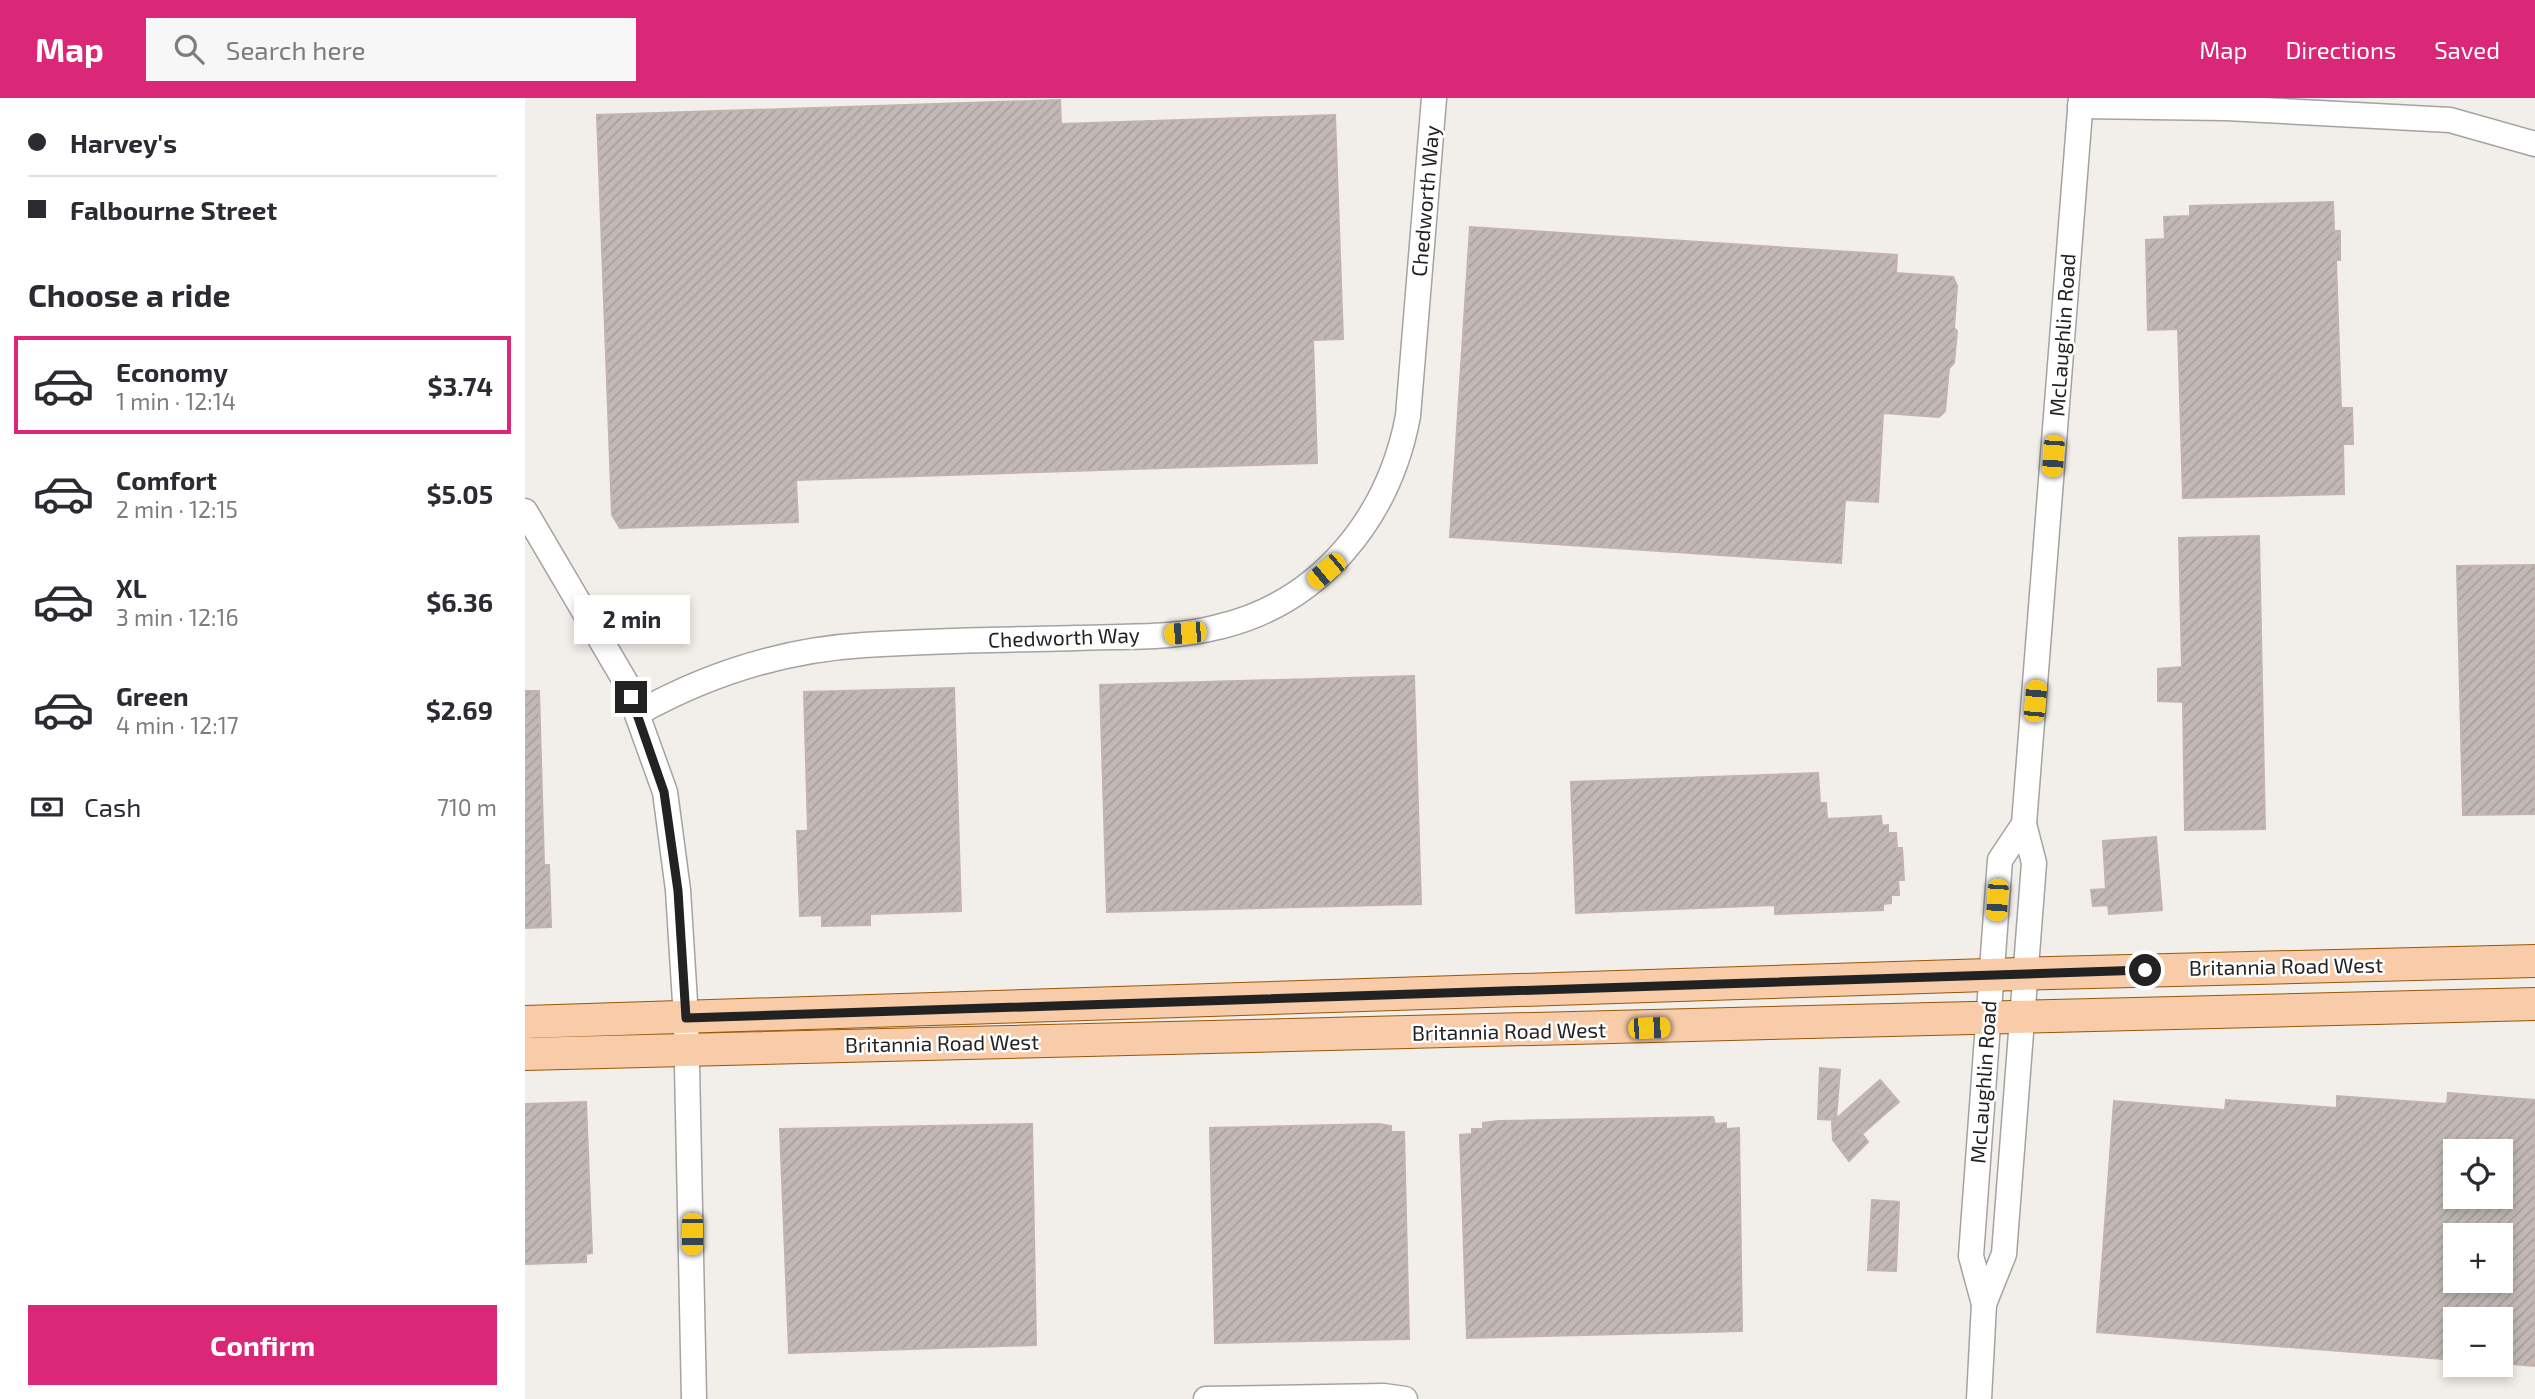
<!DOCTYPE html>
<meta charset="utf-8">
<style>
body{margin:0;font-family:"Exo 2",sans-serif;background:#f7f7f7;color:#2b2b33;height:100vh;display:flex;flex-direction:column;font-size:26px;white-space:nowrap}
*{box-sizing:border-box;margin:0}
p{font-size:23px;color:#7c7c81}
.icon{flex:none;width:38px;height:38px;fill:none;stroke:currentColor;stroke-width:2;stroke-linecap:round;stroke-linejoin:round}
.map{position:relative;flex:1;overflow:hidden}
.sheet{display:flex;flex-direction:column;background:#fff;width:525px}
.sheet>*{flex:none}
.top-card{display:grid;align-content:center;height:154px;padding:0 28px;background:#fff}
.tools{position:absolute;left:1918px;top:1041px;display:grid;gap:14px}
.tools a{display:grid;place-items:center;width:70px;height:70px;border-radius:0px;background:#fff;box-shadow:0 4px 10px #0003;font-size:35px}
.end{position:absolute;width:32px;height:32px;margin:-16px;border:9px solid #222;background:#fff;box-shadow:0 0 0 4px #fff}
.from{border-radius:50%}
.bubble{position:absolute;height:49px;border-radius:0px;background:#fff;box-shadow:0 4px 10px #0003;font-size:23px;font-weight:700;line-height:49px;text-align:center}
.car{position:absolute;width:21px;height:42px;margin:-21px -10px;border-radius:9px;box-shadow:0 0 5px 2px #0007;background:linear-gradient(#f5c518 24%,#345 0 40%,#f5c518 0 76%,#345 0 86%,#f5c518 0)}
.top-card b{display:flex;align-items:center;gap:24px;height:66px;font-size:26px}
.top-card b+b{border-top:2px solid #e1e1e2}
.top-card i{width:18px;height:18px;background:#2b2b33}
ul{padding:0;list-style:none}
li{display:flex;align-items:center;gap:21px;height:98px;margin:0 14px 10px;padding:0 14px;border:4px solid transparent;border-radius:0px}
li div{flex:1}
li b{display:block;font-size:26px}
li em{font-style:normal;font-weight:700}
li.current{border-color:#db2777}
li>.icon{width:63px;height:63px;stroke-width:1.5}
h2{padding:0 28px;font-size:32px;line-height:84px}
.pay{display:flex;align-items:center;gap:18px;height:77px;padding:0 28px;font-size:26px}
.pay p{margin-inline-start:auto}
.action{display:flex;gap:14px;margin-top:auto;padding:14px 28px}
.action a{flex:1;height:80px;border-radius:0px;background:#db2777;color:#fff;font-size:28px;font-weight:700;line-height:80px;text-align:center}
header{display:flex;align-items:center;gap:42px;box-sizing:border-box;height:98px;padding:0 35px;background:#db2777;color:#fff}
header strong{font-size:33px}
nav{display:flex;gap:38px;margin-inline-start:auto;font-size:24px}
.search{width:490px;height:63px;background:#f7f7f7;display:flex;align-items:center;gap:18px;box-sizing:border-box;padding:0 24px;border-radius:0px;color:#7c7c81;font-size:26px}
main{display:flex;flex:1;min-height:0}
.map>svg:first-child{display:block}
.building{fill:url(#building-hatch);stroke:#c3b3ac;stroke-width:2;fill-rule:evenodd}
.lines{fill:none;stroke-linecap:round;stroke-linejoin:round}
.minor-casing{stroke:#a3a3a3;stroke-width:27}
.major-casing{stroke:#985708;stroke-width:34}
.minor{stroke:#fff;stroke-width:24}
.major{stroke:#f8cca8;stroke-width:32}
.route{stroke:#222;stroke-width:9}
.labels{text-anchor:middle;stroke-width:5;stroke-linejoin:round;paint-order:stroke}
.street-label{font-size:21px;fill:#222;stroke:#fff}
</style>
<header>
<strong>Map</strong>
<div class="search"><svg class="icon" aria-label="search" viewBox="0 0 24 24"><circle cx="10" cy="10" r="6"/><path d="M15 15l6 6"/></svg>Search here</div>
<nav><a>Map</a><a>Directions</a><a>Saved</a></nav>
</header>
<main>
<section class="sheet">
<div class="top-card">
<b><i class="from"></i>Harvey's</b>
<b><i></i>Falbourne Street</b>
</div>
<h2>Choose a ride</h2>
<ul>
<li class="current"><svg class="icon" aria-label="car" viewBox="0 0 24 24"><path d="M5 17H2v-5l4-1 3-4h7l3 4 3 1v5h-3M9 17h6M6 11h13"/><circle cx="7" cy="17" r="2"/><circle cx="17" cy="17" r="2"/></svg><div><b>Economy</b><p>1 min · 12:14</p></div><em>$3.74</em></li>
<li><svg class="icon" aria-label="car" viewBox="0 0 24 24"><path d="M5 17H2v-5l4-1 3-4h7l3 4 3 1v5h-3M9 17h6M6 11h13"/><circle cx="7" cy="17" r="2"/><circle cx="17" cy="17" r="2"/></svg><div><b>Comfort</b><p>2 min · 12:15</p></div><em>$5.05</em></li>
<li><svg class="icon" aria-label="car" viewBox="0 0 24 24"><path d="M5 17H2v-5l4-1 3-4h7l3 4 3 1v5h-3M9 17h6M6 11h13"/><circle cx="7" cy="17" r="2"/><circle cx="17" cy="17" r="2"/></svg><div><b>XL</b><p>3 min · 12:16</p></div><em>$6.36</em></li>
<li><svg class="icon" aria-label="car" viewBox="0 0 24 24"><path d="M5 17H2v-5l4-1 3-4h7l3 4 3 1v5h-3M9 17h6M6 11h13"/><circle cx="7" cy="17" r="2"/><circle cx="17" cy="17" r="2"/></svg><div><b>Green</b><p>4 min · 12:17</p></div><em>$2.69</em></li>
</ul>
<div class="pay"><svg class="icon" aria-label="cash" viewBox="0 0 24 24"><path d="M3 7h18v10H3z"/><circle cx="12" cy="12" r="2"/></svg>Cash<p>710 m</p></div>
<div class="action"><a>Confirm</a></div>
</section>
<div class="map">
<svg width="2010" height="1301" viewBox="0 0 2010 1301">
<defs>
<pattern id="building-hatch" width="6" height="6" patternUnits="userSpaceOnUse" patternTransform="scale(1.75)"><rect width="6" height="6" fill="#c2b9b6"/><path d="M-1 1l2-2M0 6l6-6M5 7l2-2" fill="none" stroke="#a69f9c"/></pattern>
</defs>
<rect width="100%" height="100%" fill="#f2eee9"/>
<g class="building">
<path d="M535,2l1,24 274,-9 8,224 -30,1 4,123 -521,17 2,42 -178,6 -8,-13 -15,-400z"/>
<path d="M1808,104l1,29h6v29h-4l5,148h11l1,36h-10l1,50 -161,4 -5,-169 -30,1 -2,-90 19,-1 -1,-22 26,-1v-10z"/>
<path d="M945,129l427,28 -1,18 57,4 4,9 -3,42 3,3 -3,32 -5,5 -4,43 -6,6 -56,-4 -5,89 -33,-2 -4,63 -391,-26z"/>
<path d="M1734,438l6,293 -80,1 -2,-128 -25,-1v-32l24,-2 -3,-129z"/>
<path d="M2010,467v249l-72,1 -6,-249z"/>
<path d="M889,578l7,228 -314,8 -7,-227z"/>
<path d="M429,590l7,223 -91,3v11l-48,1v-11l-22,1 -3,-85h11l-4,-139z"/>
<path d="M0,593h14l5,174h5l2,62 -26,1z"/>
<path d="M1293,675l2,30h6l1,16 54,-3 1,10 6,-1v8h8l1,15h5l2,32h-6l1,15h-8v8l-8,1v6l-108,4v-9l-199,8 -5,-131z"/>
<path d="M1631,739l6,73 -53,4 -1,-9 -15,1 -2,-16 15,-1 -3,-48z"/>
<path d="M1295,970l20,2 -4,49 44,-39 19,22 -37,32 6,8 -19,19 -16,-21 -1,-18 3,-2 -17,-1z"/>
<path d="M1923,995l87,7v266l-34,-3v-43h-46v40l-358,-28 17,-231 111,9 1,-10 111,8v-12l110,8zM1930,1054h46v45h-46zM1930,1138h46v45h-46z"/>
<path d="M61,1004l6,151 -6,1v8l-61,2v-160z"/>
<path d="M1188,1019l2,7 11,-1v6l13,-1 3,203 -275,7 -7,-203 12,-1v-5h11v-6l15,-2z"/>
<path d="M507,1026l4,221 -247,8 -9,-224z"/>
<path d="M854,1026l12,2v6h13l5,207 -194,4 -5,-215z"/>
<path d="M1347,1102l27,2 -3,69 -28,-1z"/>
</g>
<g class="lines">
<g class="minor-casing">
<g id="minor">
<path d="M1555,8l146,2 224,12 85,24"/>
<path d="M0,413l100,170 40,111 13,98 8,128 8,381"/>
<path d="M113,615c70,-39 145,-63 226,-68 70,-5 141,-5 211,-7 48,-2 97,1 143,-11 103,-24 171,-110 190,-211l26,-318"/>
<path d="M1459,1206l20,-50 30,-391 -10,-39 57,-726"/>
<path d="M681,1301l178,-3 21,3"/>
<path d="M1454,1301l5,-95 -13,-48 29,-396 24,-36"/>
</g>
</g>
<g class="major-casing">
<g id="major">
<path d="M0,924l1526,-49 484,-12"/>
<path d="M0,956l2010,-50"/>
</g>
</g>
<use href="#minor" class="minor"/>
<use href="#major" class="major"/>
</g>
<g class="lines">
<path class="route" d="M106,599l33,95 14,99 8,127 1459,-48"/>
</g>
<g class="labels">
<g class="street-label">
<text transform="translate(901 103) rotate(-85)" y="7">Chedworth Way</text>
<text transform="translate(1538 237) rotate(-86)" y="7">McLaughlin Road</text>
<text transform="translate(539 540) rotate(-2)" y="7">Chedworth Way</text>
<text transform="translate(1761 869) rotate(-1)" y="7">Britannia Road West</text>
<text transform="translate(984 934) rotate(-1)" y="7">Britannia Road West</text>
<text transform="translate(417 946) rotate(-1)" y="7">Britannia Road West</text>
<text transform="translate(1459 984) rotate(-86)" y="7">McLaughlin Road</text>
</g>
</g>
</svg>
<div class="tools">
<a><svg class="icon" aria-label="locate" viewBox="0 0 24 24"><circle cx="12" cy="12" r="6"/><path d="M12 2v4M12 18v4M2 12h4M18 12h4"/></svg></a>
<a>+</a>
<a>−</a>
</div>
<i class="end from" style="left:1620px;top:872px"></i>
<i class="end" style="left:106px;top:599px"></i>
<div class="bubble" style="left:49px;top:497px;width:116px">2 min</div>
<i class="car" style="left:1528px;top:358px;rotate:184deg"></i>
<i class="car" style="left:801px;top:473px;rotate:230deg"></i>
<i class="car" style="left:660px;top:535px;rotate:265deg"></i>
<i class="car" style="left:1510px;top:603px;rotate:5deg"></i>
<i class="car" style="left:1472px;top:802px;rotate:184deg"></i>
<i class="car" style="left:1124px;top:930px;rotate:88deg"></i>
<i class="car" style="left:167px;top:1136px;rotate:180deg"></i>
</div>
</main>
